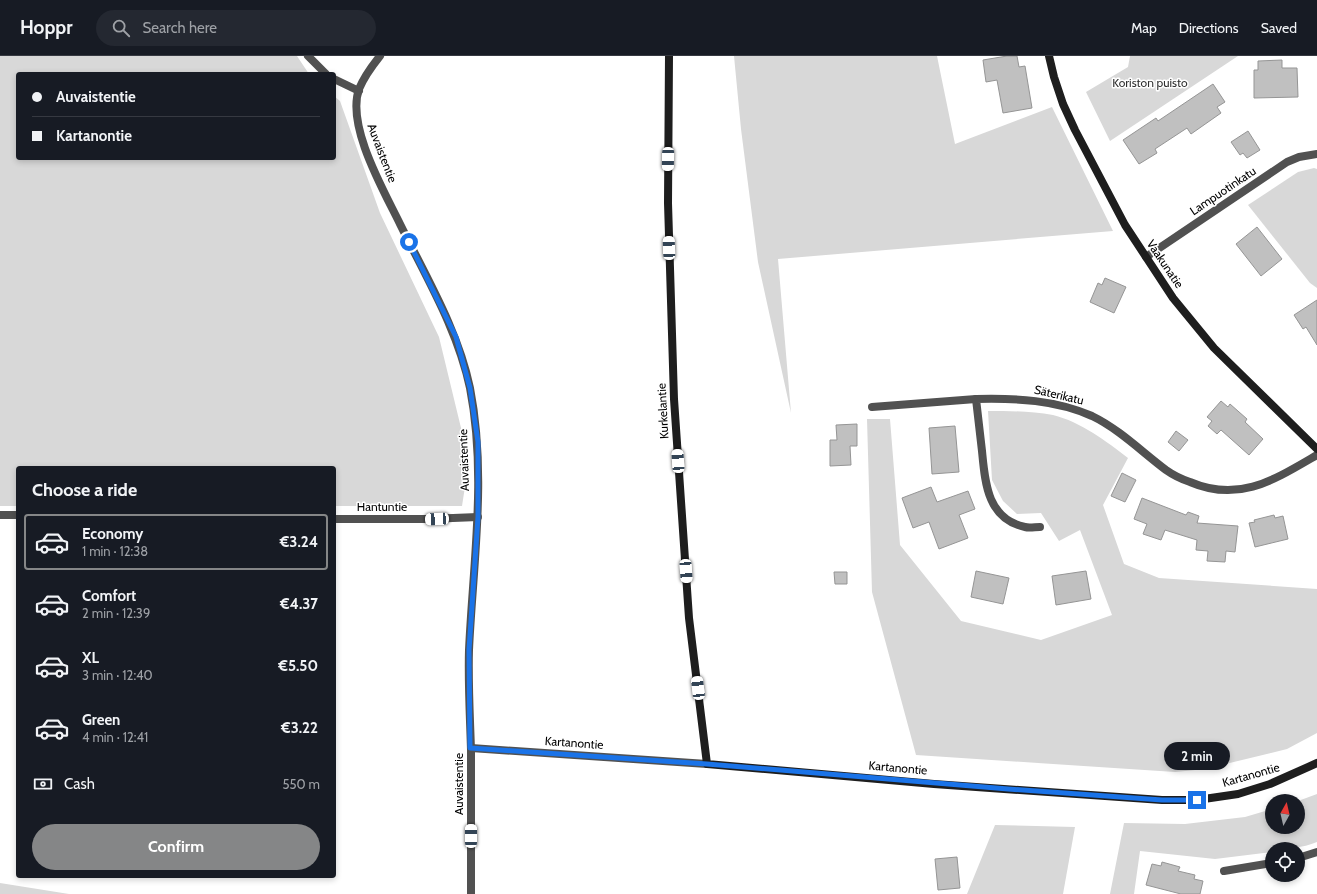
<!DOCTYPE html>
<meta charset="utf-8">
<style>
body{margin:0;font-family:Cabin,sans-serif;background:#242831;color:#f1f3f6;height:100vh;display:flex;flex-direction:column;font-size:15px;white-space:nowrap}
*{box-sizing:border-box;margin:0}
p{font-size:13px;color:#9ea1a6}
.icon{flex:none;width:22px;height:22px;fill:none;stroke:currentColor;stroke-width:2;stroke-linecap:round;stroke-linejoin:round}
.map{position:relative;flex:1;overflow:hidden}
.details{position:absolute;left:16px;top:410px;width:320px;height:412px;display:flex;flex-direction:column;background:#171b24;border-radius:4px;box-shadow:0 2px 6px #0003}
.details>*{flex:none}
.hud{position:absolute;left:16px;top:16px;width:320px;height:88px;border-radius:4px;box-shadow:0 2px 6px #0003;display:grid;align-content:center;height:88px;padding:0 16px;background:#171b24}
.needle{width:26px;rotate:8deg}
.controls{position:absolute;left:1265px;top:738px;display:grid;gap:8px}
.controls a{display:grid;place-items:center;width:40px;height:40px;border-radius:50%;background:#171b24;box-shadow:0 2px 6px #0003;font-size:20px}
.end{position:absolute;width:18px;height:18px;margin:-9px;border:5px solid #1a73e8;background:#fff;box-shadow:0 0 0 2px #fff}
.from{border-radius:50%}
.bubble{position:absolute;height:28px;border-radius:14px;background:#171b24;box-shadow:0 2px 6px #0003;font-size:13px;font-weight:700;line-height:28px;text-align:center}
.car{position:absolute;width:12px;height:24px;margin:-12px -6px;border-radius:5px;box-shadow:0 0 3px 1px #0007;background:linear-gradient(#fff 24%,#345 0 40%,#fff 0 76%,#345 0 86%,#fff 0)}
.hud b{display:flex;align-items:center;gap:14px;height:38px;font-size:15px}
.hud b+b{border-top:1px solid #363941}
.hud i{width:10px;height:10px;background:#f1f3f6}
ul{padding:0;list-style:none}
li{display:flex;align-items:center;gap:12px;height:56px;margin:0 8px 6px;padding:0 8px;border:2px solid transparent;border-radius:4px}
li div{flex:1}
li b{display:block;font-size:15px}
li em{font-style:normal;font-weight:700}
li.current{border-color:#858687}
li>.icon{width:36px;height:36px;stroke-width:1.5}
h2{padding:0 16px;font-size:18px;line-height:48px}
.pay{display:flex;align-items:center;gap:10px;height:44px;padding:0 16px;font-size:15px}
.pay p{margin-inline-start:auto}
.primary-button{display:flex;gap:8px;margin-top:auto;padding:8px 16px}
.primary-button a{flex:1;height:46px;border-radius:24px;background:#858687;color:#fff;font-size:16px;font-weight:700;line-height:46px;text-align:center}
header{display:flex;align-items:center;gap:24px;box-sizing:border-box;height:56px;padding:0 20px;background:#171b24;border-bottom:1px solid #363941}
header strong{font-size:19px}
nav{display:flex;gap:22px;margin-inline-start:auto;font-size:14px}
.search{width:280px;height:36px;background:#242831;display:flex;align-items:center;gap:10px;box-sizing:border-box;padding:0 14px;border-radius:22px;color:#9ea1a6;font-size:15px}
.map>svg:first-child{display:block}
.green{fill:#d8d8d8}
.building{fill:#c0c0c0;stroke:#959595}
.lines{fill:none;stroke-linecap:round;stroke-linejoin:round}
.street{stroke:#515151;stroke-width:8}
.secondary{stroke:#1e1e1e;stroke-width:8}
.route{stroke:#1a73e8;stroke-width:5}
.labels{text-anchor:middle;stroke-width:3;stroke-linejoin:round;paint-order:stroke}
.park-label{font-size:12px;fill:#2f2f2f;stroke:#fff}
.street-label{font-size:12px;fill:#000;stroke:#fff}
</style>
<header>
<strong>Hoppr</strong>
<div class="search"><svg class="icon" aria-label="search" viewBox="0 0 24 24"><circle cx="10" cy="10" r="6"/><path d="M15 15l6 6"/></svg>Search here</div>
<nav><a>Map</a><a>Directions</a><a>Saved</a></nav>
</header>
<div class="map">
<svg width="1317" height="838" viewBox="0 0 1317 838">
<rect width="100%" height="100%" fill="#fff"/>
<g class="green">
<path d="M0,0h297l12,18h-291v84h316v-62l6,5 40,112 59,124 30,124 -7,45h-128v-38h-316v38h-18z"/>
<path d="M734,0h203l18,88 97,-37 61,124 -335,28 13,154 -33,-151 -17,-133z"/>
<path d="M1130,0h108l-128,85 -24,-49 42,-25z"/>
<path d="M1314,112l3,1v119l-7,-5 -62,-78 50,-33z"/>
<path d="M988,355c22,0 44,0 65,4 28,7 53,26 75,43l-25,47 21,59 35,14 158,11v144l-30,16 -82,20 -30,3 -259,-17 -44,-163 -5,-173h23l10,126 61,76 80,19 71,-25 -32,-85 -21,11 -18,-28 -24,1 -14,-13 -11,-21z"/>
<path d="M1317,738v48c-15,6 -29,7 -45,7v3l-57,7 -75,-8 -6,43h-24l14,-71 61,1 60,-7 27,-8v18h26v-26z"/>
<path d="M995,769l80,2 -12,67h-96z"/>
<path d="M0,827l69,11h-69z"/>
</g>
<g class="building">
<path d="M1007,0h10l2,11 6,-1 7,42 -29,5 -6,-33 -11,2 -3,-22z"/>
<path d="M1282,4v8h15l1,29 -44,1v-28h4v-9z"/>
<path d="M1213,28l12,18 -8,5 4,6 -30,21 -4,-6 -32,21 2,4 -18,11 -16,-24 33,-22 2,3z"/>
<path d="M1248,75l12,19 -13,8 -4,-5 -3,2 -9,-13z"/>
<path d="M1257,171l25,32 -21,17 -25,-32z"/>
<path d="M1105,222l21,9 -12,26 -24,-11 8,-19 4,2z"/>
<path d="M1317,244v45l-11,-18 -3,2 -9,-14z"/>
<path d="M1221,345l7,6 2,-3 17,15 -2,3 18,17 -14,16 -28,-25 -4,4 -9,-8 4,-5 -5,-4z"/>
<path d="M857,368v22h-7l1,19 -21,1v-26h7l-1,-15z"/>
<path d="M955,370l4,46 -27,2 -3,-46z"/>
<path d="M1176,375l12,9 -9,11 -11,-9z"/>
<path d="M1122,417l14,7 -11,22 -14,-6z"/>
<path d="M931,431l6,15 31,-11 7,18 -16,6 9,23 -29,11 -10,-27 -16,6 -11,-30z"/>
<path d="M1142,442l44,17 2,-3 11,4 -2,7 41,3 -3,26 -9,-1 -1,11 -18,-1 1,-10 -12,-1 1,-10 -32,-10 -4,10 -18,-6 4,-10 -13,-5z"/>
<path d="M1274,459l1,3 8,-2 5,23 -33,8 -6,-24 6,-1 -1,-2z"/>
<path d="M976,515l33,7 -6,26 -32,-7z"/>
<path d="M1086,515l5,28 -35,6 -4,-29z"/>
<path d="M834,516h13v12h-12z"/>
<path d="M957,801l3,31 -22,2 -3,-31z"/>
<path d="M1162,806l18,5 -2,4 17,4 -1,4 9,2 -3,13h-19l-35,-9 6,-21 9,2z"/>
</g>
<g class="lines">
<g class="street">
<path d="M308,0l18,18"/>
<path d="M380,0c-8,10 -16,21 -21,33 -13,37 25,102 41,135 26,53 58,106 70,164 17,87 3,175 -1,262 -1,33 1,67 2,100 0,48 0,96 0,144"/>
<path d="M334,23l25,12"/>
<path d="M1146,201l141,-95 12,-5 18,-3"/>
<path d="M872,351l104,-8"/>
<path d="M0,459h18"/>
<path d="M334,463h94l50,-2"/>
<path d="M1040,471c-5,0 -11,1 -15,0 -38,-8 -40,-45 -43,-76 -2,-17 -4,-35 -6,-52 40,-1 80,1 116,17 27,13 50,36 74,54 7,5 15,9 24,12 49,21 84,-2 127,-27"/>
<path d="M471,692l236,16"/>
<path d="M1298,802l19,-6"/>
<path d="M1224,815l48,-8"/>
</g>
<g class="secondary">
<path d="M669,0l-1,147 6,196 15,219 18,146 227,20 228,16h35l41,-6 32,-10 47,-21"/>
<path d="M1049,0l5,21 9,27 12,26 50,95 48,73 41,50 103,101"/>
</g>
</g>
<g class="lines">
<path class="route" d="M409,186l47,95 14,51 8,54v75l-9,133 1,98 237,16 301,25 154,11h35"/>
</g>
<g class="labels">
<g class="park-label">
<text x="1150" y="31">Koriston puisto</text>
</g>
<g class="street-label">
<text transform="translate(382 97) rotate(69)" y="4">Auvaistentie</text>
<text transform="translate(1223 135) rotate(-34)" y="4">Lampuotinkatu</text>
<text transform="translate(1165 208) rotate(56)" y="4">Vaakunatie</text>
<text transform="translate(1059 339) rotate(13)" y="4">Säterikatu</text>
<text transform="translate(663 355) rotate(-93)" y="4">Kurkelantie</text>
<text transform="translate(464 404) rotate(-92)" y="4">Auvaistentie</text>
<text x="382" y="455">Hantuntie</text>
<text transform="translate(574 687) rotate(4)" y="4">Kartanontie</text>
<text transform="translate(898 712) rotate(5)" y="4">Kartanontie</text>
<text transform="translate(1251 719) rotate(-16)" y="4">Kartanontie</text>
<text transform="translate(459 728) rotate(-90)" y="4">Auvaistentie</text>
</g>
</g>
</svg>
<div class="controls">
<a><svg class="needle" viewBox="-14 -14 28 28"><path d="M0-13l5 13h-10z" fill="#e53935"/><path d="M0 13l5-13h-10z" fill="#9ea1a6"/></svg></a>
<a><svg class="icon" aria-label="locate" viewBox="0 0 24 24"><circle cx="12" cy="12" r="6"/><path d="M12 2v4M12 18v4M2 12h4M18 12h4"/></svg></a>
</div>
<i class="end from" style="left:409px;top:186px"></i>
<i class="end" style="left:1197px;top:744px"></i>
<div class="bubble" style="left:1164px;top:686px;width:66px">2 min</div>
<i class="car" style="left:668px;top:103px;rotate:181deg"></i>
<i class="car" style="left:669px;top:192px;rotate:358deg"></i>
<i class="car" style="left:678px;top:405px;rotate:356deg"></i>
<i class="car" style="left:437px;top:463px;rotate:267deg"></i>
<i class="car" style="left:686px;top:515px;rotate:176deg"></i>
<i class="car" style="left:698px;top:632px;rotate:353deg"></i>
<i class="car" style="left:471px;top:780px;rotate:0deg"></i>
<div class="hud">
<b><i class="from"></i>Auvaistentie</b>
<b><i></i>Kartanontie</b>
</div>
<section class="details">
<h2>Choose a ride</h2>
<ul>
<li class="current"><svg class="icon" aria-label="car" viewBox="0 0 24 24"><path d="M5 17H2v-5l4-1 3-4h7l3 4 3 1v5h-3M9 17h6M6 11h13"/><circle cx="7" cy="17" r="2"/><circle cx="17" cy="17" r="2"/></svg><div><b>Economy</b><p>1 min · 12:38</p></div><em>€3.24</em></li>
<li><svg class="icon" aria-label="car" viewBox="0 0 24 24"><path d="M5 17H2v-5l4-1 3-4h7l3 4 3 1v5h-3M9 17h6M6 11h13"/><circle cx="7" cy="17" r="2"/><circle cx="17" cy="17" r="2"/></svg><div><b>Comfort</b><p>2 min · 12:39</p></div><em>€4.37</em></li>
<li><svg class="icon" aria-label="car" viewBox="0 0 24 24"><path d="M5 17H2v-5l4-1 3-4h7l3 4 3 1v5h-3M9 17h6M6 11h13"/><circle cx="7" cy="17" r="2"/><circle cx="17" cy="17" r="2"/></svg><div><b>XL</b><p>3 min · 12:40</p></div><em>€5.50</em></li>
<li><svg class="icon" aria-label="car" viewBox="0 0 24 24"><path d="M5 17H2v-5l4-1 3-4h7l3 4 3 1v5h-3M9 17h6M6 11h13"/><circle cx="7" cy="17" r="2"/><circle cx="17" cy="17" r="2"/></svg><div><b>Green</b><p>4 min · 12:41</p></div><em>€3.22</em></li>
</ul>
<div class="pay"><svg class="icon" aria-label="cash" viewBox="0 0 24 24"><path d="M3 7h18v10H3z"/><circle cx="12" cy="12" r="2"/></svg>Cash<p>550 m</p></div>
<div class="primary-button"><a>Confirm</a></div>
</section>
</div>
